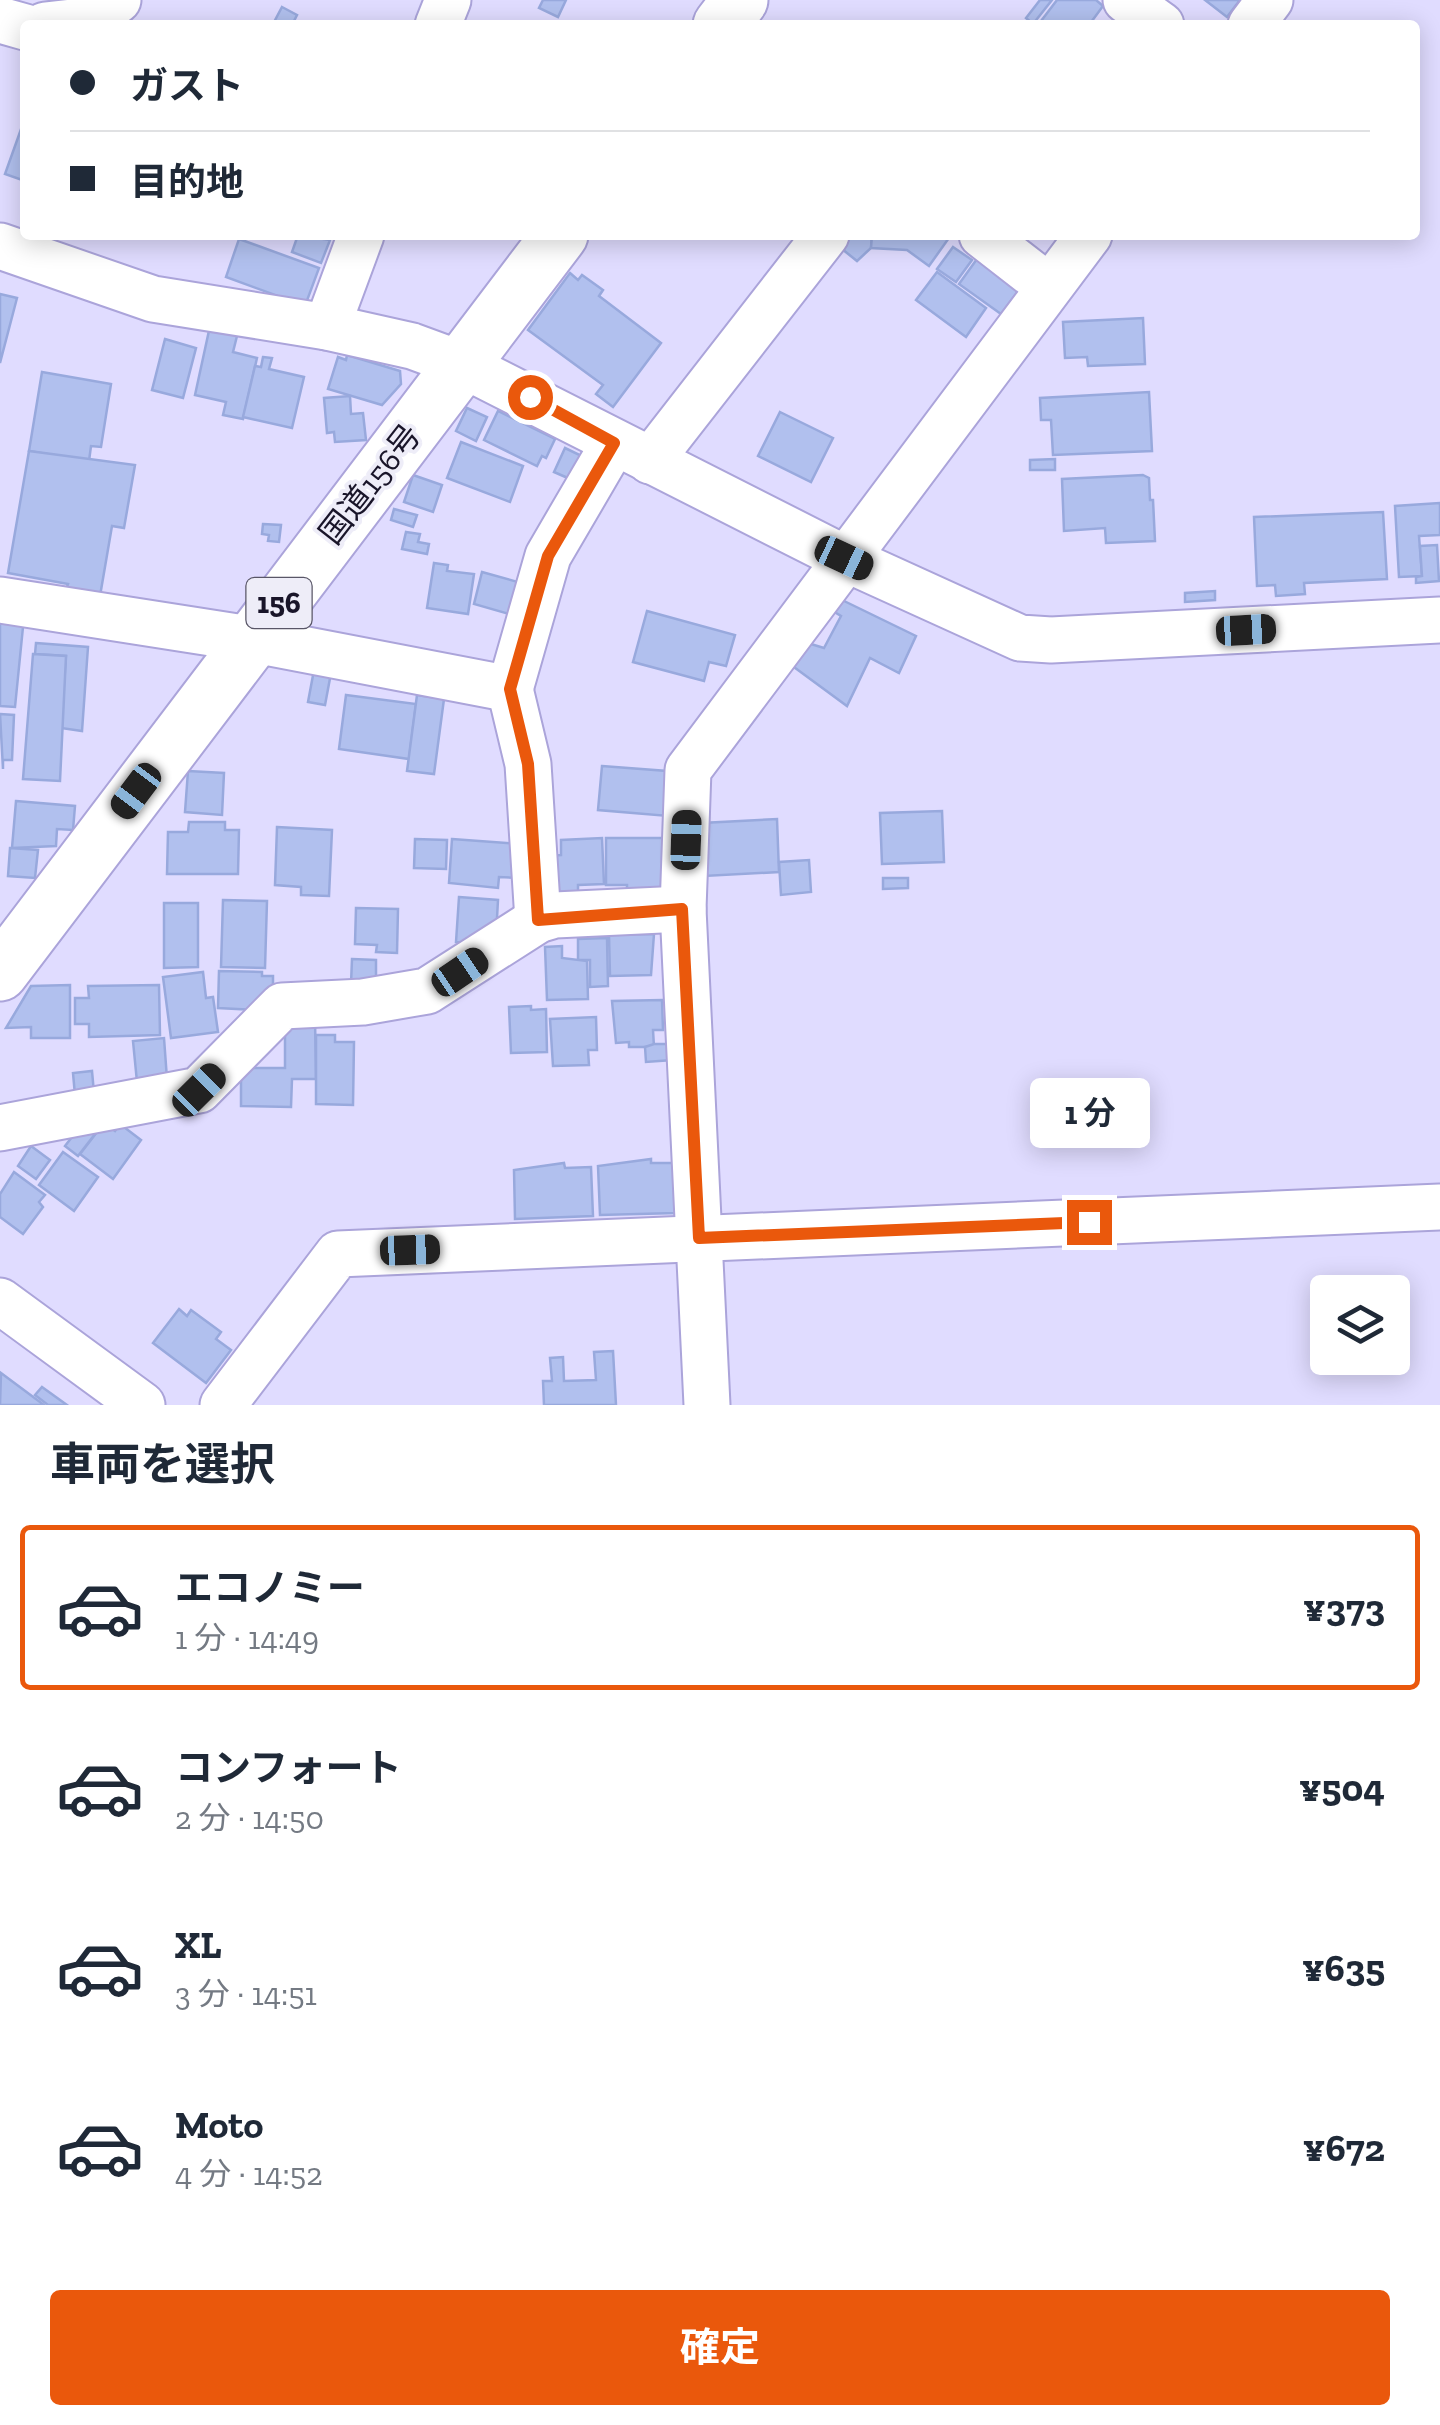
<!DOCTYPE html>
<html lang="ja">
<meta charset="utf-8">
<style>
body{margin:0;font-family:"Zilla Slab","Noto Sans JP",serif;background:#f2f2f3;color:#1f2937;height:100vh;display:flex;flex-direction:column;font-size:38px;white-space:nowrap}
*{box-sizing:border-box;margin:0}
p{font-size:32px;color:#747a83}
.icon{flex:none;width:55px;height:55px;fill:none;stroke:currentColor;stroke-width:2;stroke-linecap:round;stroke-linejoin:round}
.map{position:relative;height:1405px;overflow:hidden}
.panel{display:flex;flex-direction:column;background:#fff;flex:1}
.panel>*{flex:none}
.banner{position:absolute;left:20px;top:20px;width:1400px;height:220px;border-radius:10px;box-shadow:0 5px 25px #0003;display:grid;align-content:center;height:220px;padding:0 50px;background:#fff}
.controls{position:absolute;left:1310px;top:1275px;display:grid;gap:20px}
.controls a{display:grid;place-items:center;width:100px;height:100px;border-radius:10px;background:#fff;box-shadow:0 5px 25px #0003;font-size:50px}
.end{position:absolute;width:45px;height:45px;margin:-22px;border:12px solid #ea580c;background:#fff;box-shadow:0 0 0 5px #fff}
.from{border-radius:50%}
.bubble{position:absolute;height:70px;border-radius:10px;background:#fff;box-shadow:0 5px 25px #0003;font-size:32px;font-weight:700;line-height:70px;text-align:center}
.car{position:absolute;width:30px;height:60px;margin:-30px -15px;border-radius:12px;box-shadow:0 0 8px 2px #0007;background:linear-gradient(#222 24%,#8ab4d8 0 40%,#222 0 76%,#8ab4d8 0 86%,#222 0)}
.banner b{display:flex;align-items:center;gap:35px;height:95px;font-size:38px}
.banner b+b{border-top:2px solid #e0e1e3}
.banner i{width:25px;height:25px;background:#1f2937}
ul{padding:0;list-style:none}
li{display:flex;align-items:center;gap:30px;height:165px;margin:0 20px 15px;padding:0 30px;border:5px solid transparent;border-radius:10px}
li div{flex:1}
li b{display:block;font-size:38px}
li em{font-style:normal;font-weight:700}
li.on{border-color:#ea580c}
li>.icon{width:90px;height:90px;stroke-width:1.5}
h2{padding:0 50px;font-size:45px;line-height:120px}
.action{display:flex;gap:20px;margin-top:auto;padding:20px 50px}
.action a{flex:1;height:115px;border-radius:10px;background:#ea580c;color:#fff;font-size:40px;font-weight:700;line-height:115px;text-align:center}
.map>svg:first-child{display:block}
.building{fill:#b1c0ee;stroke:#98a9dd;stroke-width:2.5}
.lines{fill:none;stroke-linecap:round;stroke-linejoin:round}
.minor-casing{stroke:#aba4da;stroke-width:49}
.highway-casing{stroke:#aba4da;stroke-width:59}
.minor{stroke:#fff;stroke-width:45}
.highway{stroke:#fff;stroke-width:55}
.route{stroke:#ea580c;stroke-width:12}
.labels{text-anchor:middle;stroke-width:8;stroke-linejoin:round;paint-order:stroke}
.shield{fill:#eeedf8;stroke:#595667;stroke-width:2.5}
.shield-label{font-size:30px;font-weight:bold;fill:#191529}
.street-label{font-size:32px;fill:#191529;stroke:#eeedf8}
</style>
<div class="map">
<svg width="1440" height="1405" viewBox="0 0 1440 1405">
<rect width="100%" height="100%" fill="#e0dcff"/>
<g class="building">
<path d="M543,0h23l-8,17 -19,-9z"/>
<path d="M1040,0h12l-19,24 -7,-6z"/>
<path d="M1057,0h39l7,6 -14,19h-51z"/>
<path d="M1205,0h35l-13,17z"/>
<path d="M282,7l15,8 -5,10 -19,-1z"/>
<path d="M25,118v63l-20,-7z"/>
<path d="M298,235l32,5 -9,23 -29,-11z"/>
<path d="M845,235h27l-1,13 -14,13 -20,-16z"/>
<path d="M872,235h79l-22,31 -22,-16 -36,-2z"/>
<path d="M239,239l80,29 -14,38 -79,-29z"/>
<path d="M953,247l19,13 -16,22 -19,-13z"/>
<path d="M982,252l43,30 -24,32 -42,-30z"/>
<path d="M937,272l49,36 -20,29 -50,-37z"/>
<path d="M570,273l8,7 4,-5 21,15 -4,6 62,47 -48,64 -17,-13 7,-9 -75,-55z"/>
<path d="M0,294l17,4 -17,65z"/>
<path d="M1143,318l2,46 -57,2 -1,-9 -22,1 -2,-36z"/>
<path d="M210,326l28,6 -5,20 24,6 -14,61 -20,-4 3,-13 -31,-7z"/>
<path d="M165,339l31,9 -13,50 -31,-8z"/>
<path d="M347,355l53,16 1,13 -19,21 -54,-16 10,-32 8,3z"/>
<path d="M263,357l9,1 -3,11 35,8 -12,51 -49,-11 12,-51 6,1z"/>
<path d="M42,372l69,12 -10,63 -10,-1 -2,15 -60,-10z"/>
<path d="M1149,392l3,59 -99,4 -2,-35h-10l-1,-22z"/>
<path d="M350,396l1,18 12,-1 3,27 -31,2 -1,-10 -7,1 -3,-35z"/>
<path d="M467,408l20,9 -11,24 -20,-10z"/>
<path d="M498,411l57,28 -9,19 -4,-2 -5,10 -53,-26z"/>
<path d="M780,412l53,26 -22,44 -53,-26z"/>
<path d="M461,442l62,24 -13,36 -63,-24z"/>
<path d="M565,448l23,11 -11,23 -23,-10z"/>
<path d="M29,451l106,14 -11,63 -12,-2 -12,70 -34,-6 2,-6 -60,-11z"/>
<path d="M1055,459v11h-25v-10z"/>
<path d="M413,475l29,10 -9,27 -29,-10z"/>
<path d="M1143,475l6,3 1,22h3l2,41 -49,2 -1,-15 -41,3 -2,-52z"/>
<path d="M1440,503v32l-21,1 3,40 -23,1 -4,-71z"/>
<path d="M394,509l23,6 -4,12 -22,-7z"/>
<path d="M1383,512l4,67 -83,4 1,11 -29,2 -1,-11 -18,1 -3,-69z"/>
<path d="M263,524l18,1 -2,17 -11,-1 1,-6 -7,-1z"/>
<path d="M406,532l14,2 -2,8 11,2 -2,10 -25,-5z"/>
<path d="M1437,545l2,36 -23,2v-6l6,-1 -2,-30z"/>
<path d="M434,563l14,2 -1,6 27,3 -6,40 -41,-6z"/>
<path d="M482,572l43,12 -9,32 -42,-12z"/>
<path d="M1215,591v9l-30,2v-9z"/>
<path d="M840,599l76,37 -17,37 -29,-15 -23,48 -60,-44 14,-21 23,7 17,-32 -8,-5z"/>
<path d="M647,611l88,24 -9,31 -17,-4 -5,19 -71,-19z"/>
<path d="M0,615l24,2 -9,90 -15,-1z"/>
<path d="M36,643l52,4 -6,84 -21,-3 5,-72 -31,-2z"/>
<path d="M33,654l33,2 -6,125 -37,-2z"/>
<path d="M314,670l17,3 -6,32 -17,-3z"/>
<path d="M346,695l70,9 -7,55 -70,-10z"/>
<path d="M417,695l27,4 -10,75 -27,-3z"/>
<path d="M0,714l14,1 -2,45h-9v9z"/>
<path d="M602,766l65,5 1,45 -70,-6z"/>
<path d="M188,771l36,2 -2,42 -37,-3z"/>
<path d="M16,801l59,5 -2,24 -16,-1 -1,17 -44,2z"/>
<path d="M942,811l2,51 -62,2 -2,-51z"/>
<path d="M777,819l2,53 -75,4 -2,-53z"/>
<path d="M189,822h36v8h14l-1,44h-71l1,-42h20z"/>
<path d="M277,827l55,3 -3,66 -28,-1v-8l-26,-2z"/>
<path d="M602,838l2,46 -26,1v11l-32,1 -2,-41 17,-1v-15z"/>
<path d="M606,838h61v52h-40v-5h-21z"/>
<path d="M415,839l32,1 -1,29 -32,-1z"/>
<path d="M452,839l69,5 -2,34 -20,-1 -1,11 -49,-5z"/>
<path d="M10,848l28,2 -3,28 -27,-2z"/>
<path d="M809,860l2,32 -30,3 -2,-33z"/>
<path d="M883,878h25v10l-25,1z"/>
<path d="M459,897l39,3 -2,36 -15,7 -25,-1z"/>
<path d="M223,900l44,1 -2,67 -44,-1z"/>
<path d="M164,903h34v64l-34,1z"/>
<path d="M356,908l42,1 -1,44 -21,-1 1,-7 -22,-1z"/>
<path d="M654,934l-3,41 -41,1 -1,-41z"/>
<path d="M607,938l1,48 -18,1v-27h-12v-21z"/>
<path d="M562,946v12l25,3 1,38 -41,1 -2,-53z"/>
<path d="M352,959l24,1v24h-25z"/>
<path d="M219,971l43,1v4h11v23l-15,11 -40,-2z"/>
<path d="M203,972l3,26 7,-1 5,35 -47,6 -8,-61z"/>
<path d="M70,985v53h-39v-11l-25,1 25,-42z"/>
<path d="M159,985l1,50 -71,2v-13h-14v-26h14l-1,-12z"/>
<path d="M662,1000l1,30h-10l1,17h-25v-5l-13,1 -4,-42z"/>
<path d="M531,1006v4l15,-1 1,43 -36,1 -2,-46z"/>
<path d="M596,1017l1,33h-9l1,15 -36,1 -3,-47z"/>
<path d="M315,1018l1,61h-24l-1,28 -50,-1v-38h44v-43z"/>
<path d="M316,1035h19v7h19l-1,63 -37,-1z"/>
<path d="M164,1038l3,41 -30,3 -4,-41z"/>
<path d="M654,1044h17l1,16 -26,2 -1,-15z"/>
<path d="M92,1071l2,22 -19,2 -2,-22z"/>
<path d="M104,1123l11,8 5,-7 21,16 -28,39 -33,-25z"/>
<path d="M82,1124l13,10 -17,22 -13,-10z"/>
<path d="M31,1146l19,14 -14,19 -18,-13z"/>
<path d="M63,1152l35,25 -24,34 -35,-26z"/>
<path d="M651,1159v4h23l2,50 -76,2 -2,-49z"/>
<path d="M564,1163l1,5 26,-1 2,49 -78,3 -1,-49z"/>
<path d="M14,1172l31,23 -6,7 4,5 -20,27 -23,-17v-23z"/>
<path d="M179,1309l8,7 4,-6 30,22 -5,7 15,11 -25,33 -53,-40z"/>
<path d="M613,1351l3,54h-72l-1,-24h9l-2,-23 13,-1 1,24 32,-1 -2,-28z"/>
<path d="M1,1373l43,32h-44z"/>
<path d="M42,1387l25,18h-19l-13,-10z"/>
</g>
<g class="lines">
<g class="minor-casing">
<g id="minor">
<path d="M1126,0l35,25"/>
<path d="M0,20l25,7"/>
<path d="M45,25l47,-5 26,-20"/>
<path d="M438,25l10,-25"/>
<path d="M1251,25l19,-25"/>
<path d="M982,235l67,52"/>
<path d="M0,246l153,53 174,28 85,19 49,18 383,194 176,80 31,2 389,-20"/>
<path d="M327,327l34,-92"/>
<path d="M650,461l176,-226"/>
<path d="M0,600l250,39 260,50 38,-133 66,-113"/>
<path d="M510,689l18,75 10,156"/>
<path d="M0,1128l199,-38 83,-84 81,-4 64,-11 111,-71 17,-5 128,-6"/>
<path d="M0,1301l142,104"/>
<path d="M223,1405l115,-151 1102,-47"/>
<path d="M707,1405l-24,-496 5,-139 401,-535"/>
</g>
</g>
<g class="highway-casing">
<g id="highway">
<path d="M721,25l19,-25"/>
<path d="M0,973l560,-738"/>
</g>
</g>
<use href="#minor" class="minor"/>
<use href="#highway" class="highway"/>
</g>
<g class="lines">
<path class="route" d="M530,397l84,46 -66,113 -38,133 18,75 10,156 144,-11 17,329 390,-16"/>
</g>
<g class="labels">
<rect class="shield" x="246.5" y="578" width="65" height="50" rx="8"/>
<g class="shield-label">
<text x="279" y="613">156</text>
</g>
<g class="street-label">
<text transform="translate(370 484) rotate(-52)" y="11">国道156号</text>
</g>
</g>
</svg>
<div class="controls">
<a><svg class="icon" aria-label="layers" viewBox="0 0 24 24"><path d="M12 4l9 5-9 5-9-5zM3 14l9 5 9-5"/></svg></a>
</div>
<i class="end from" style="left:530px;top:397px"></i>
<i class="end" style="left:1089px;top:1222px"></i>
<div class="bubble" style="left:1030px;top:1078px;width:120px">1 分</div>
<i class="car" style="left:844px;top:558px;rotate:115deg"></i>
<i class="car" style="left:1246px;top:630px;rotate:87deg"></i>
<i class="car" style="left:136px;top:791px;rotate:217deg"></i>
<i class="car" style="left:686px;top:840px;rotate:2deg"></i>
<i class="car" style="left:460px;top:972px;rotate:56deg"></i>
<i class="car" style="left:199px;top:1090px;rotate:45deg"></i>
<i class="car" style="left:410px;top:1250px;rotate:88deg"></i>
<div class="banner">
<b><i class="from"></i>ガスト</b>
<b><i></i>目的地</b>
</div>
</div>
<section class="panel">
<h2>車両を選択</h2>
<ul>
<li class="on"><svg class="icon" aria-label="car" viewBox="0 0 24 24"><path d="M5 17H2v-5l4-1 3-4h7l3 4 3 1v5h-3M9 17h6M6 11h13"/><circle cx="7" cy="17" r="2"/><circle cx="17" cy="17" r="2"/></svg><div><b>エコノミー</b><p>1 分 · 14:49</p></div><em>¥373</em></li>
<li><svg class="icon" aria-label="car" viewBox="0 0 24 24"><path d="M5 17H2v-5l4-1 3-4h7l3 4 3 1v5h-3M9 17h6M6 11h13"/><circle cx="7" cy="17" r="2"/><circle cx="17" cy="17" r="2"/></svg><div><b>コンフォート</b><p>2 分 · 14:50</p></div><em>¥504</em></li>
<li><svg class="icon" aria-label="car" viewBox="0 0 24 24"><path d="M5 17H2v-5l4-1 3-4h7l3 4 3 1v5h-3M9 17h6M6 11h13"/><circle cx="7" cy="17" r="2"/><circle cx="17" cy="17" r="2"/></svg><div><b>XL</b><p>3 分 · 14:51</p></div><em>¥635</em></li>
<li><svg class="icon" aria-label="car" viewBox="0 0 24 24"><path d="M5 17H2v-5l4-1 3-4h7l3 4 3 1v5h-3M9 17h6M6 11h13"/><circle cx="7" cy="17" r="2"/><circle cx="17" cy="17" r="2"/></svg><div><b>Moto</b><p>4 分 · 14:52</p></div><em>¥672</em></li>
</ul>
<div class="action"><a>確定</a></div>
</section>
